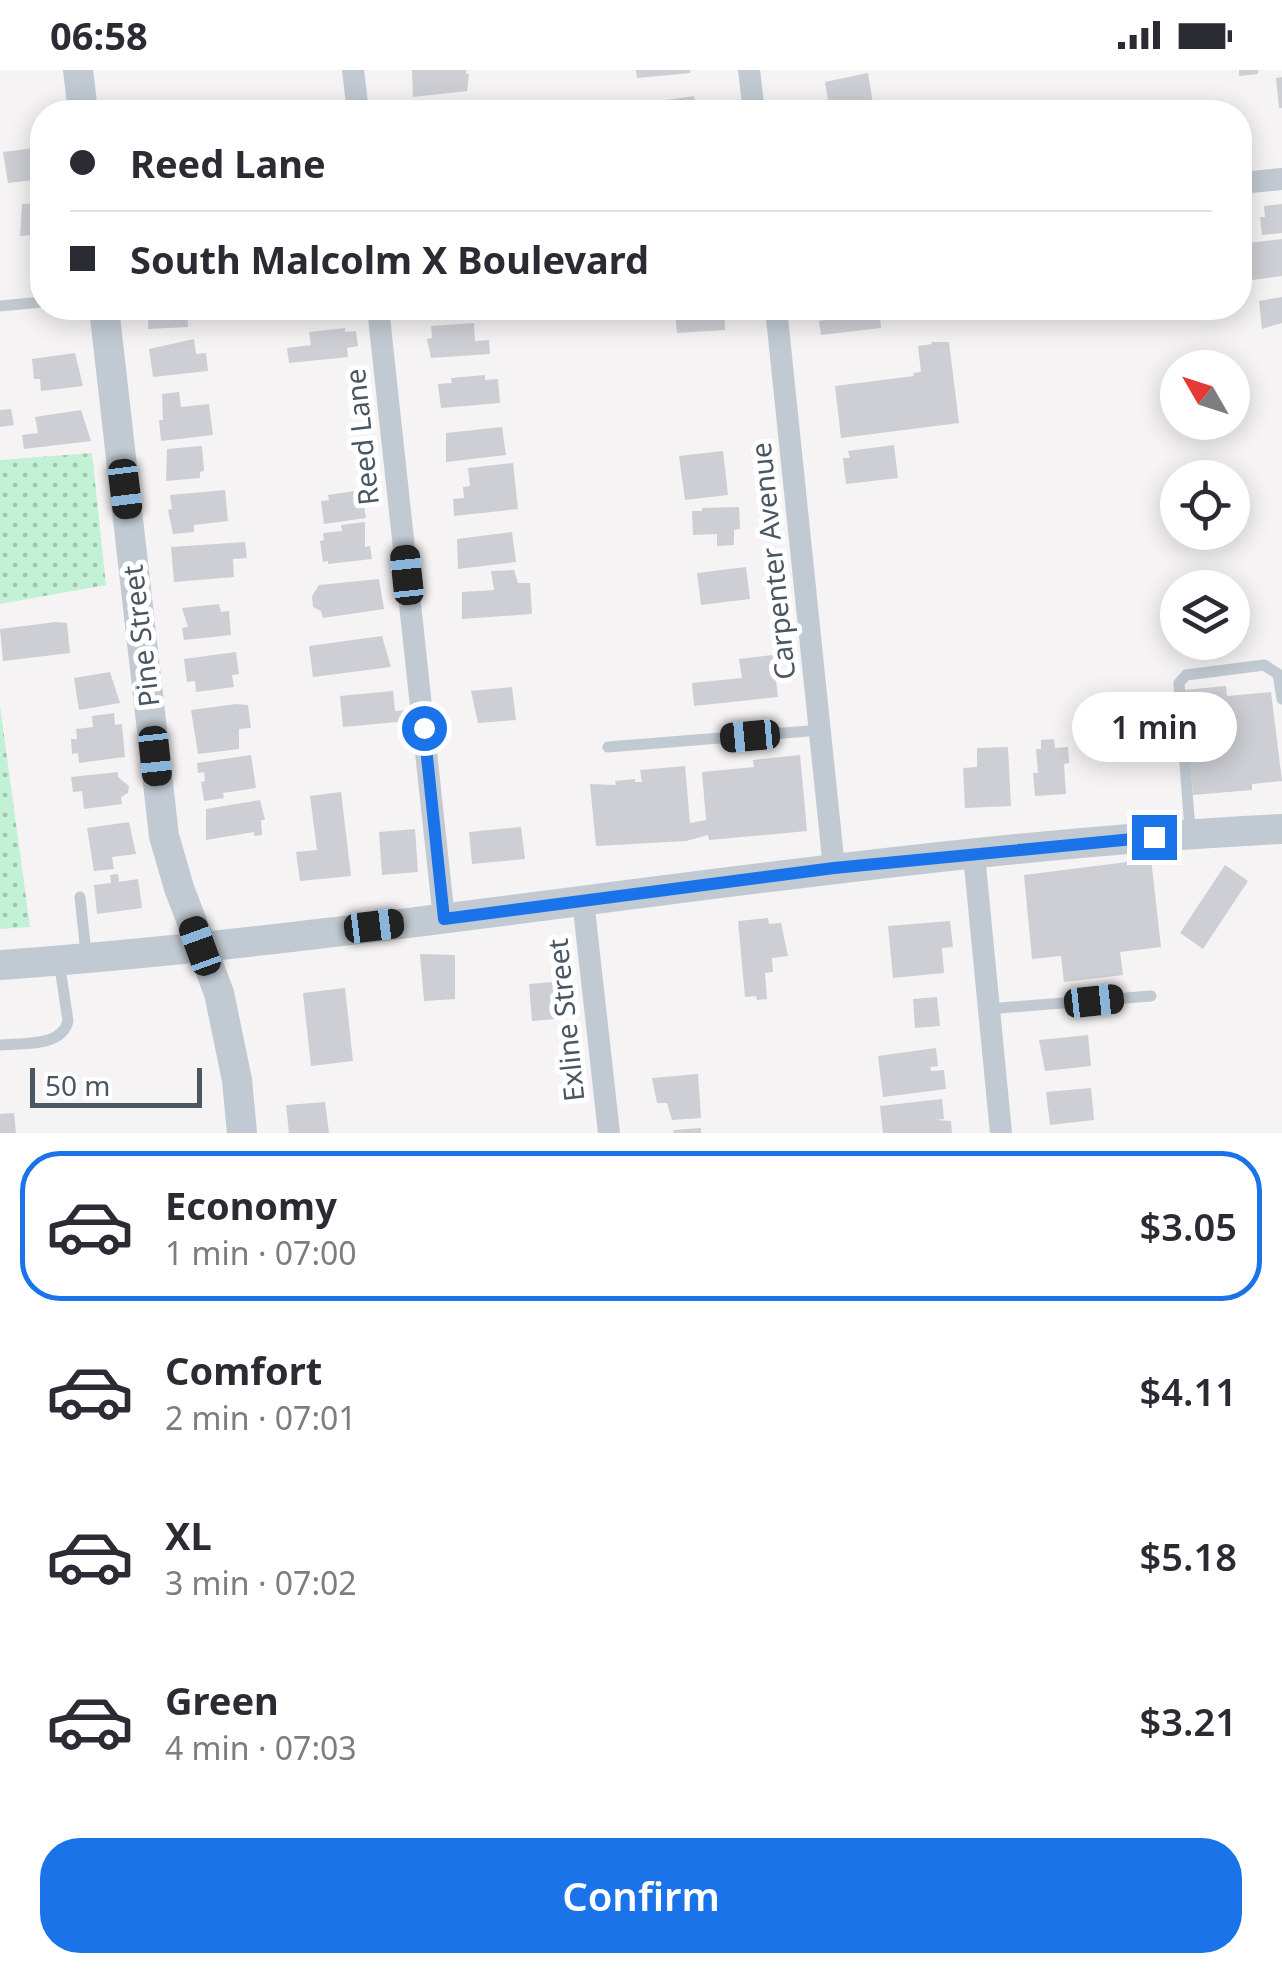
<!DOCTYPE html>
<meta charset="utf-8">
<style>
body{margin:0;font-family:"Noto Sans",sans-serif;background:#f2f2f3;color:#2b2b33;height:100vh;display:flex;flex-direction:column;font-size:38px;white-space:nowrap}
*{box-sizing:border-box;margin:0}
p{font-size:32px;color:#7c7c81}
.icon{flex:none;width:55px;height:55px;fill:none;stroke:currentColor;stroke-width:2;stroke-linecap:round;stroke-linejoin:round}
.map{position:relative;height:1063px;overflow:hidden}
.sheet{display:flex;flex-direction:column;background:#fff;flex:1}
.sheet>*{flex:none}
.banner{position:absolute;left:30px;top:30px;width:1222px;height:220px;border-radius:40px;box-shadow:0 5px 25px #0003;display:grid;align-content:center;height:220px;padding:0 40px;background:#fff}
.needle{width:65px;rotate:309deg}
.buttons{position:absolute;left:1160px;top:280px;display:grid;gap:20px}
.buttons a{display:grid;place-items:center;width:90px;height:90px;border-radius:50%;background:#fff;box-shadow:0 5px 25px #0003;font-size:50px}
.scale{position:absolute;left:30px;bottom:25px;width:172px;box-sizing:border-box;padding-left:10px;border:5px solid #4a5661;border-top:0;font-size:28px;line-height:35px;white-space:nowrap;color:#4a5661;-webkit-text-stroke:8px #fff;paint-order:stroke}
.end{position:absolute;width:45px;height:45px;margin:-22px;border:12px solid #1a73e8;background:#fff;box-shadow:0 0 0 5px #fff}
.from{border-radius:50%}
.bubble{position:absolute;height:70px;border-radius:35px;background:#fff;box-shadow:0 5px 25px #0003;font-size:32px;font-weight:600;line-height:70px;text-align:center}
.car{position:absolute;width:30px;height:60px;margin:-30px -15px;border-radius:12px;box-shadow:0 0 8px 2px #0007;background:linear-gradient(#222 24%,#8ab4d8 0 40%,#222 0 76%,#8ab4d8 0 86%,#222 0)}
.banner b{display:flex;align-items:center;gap:35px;height:95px;font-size:38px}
.banner b+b{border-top:2px solid #e1e1e2}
.banner i{width:25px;height:25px;background:#2b2b33}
ul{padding:18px 0 0;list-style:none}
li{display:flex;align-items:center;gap:30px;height:150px;margin:0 20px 15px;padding:0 20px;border:5px solid transparent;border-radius:40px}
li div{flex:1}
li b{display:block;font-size:38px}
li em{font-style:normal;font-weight:600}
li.selected{border-color:#1a73e8}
li>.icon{width:90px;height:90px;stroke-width:1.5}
.action{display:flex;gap:20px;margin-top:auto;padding:20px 40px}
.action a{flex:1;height:115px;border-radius:40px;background:#1a73e8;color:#fff;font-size:40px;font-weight:600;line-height:115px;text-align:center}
.status{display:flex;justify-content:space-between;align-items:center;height:70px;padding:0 50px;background:#fff;direction:ltr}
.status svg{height:28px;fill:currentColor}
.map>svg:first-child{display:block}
.park{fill:url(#park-dots)}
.building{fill:#cdcfd5}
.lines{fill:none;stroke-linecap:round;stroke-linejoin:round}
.service{stroke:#c1cad2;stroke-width:11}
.minor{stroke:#c1cad2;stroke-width:22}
.tertiary{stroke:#c1cad2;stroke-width:30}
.route{stroke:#1a73e8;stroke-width:12}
.labels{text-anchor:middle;stroke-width:10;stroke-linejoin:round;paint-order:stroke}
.street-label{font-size:28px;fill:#4a5661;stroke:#fff}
</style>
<div class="status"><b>06:58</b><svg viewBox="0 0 49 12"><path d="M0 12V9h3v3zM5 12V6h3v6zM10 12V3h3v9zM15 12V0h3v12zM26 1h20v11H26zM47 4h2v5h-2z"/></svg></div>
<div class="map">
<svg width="1282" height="1063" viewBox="0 0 1282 1063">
<defs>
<pattern id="park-dots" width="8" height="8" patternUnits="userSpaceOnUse" patternTransform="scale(2.5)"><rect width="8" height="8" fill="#c3f1d5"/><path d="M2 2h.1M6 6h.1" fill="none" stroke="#a0c6b0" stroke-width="1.8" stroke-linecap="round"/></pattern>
</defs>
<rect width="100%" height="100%" fill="#f5f3f3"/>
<g class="park">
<path d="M92,383l14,132 -106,19v-144z"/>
<path d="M0,636l30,221 -30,2z"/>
</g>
<g class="building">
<path d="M412,0h54v4h3l-2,17 -54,6z"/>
<path d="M636,0h54v3l-53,5z"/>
<path d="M1239,0h19v4l-19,2z"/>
<path d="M868,3l5,31 -43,8 -5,-30z"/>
<path d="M1282,7v31h-3l-3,-30z"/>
<path d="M694,26l2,16h-42l-1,-10z"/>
<path d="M472,32l1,10h-57l-1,-3z"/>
<path d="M42,77v32l-34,4 -5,-31z"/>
<path d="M42,133v31l-22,2 2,-32z"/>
<path d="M1282,134v29l-20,2 -2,-18h5l-1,-11z"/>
<path d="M1282,169v37l-30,4 -3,-37z"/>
<path d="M1282,227v26l-20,6 -3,-28z"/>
<path d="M149,238h38l1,19 -40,2z"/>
<path d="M675,238h49l1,22 -48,3z"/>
<path d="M817,238h62l2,20 -60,7 -2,-14 7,-1 -1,-9 -7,1z"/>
<path d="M474,253l1,18 14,-1 1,14 -59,4 -4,-19 5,-1 -1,-12z"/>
<path d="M345,258v4l11,-1 2,15 -11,2 1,9 -59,6 -2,-15 24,-3 -2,-13z"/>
<path d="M194,269l2,15 10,-1 2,18 -55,6 -4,-28z"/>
<path d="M931,272h18l10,81 -118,15 -6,-52 79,-10 -1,-3 8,-1 -3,-26 14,-2z"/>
<path d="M75,283l8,33 -42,5 -1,-12h-6l-2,-20z"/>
<path d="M485,305v5l13,-1 2,24 -59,5 -3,-24 14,-1 -1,-5z"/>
<path d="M179,322l2,15 28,-3 4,31 -52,6 -2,-21h4l-1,-26z"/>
<path d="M11,339l3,16 -14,2v-17z"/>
<path d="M81,340l10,31 -67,8 -2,-14 16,-2 -3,-16z"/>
<path d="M502,357l4,28 -60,7v-29z"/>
<path d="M894,375l4,33 -52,6 -3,-26h7l-2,-7z"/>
<path d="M202,376l2,25 -4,1v6l-34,3 1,-32z"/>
<path d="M723,381l5,44 -43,5 -6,-44z"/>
<path d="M513,393l5,46 -64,7 -1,-17 11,-1 -1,-11 7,-1 -2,-18z"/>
<path d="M225,420l3,31 -34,4v7l-21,2 -5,-24 4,-1 -2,-14z"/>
<path d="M361,420l5,28 -42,6 -3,-23 8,-1 -1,-5z"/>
<path d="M739,437l1,22 -6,1v15l-17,1v-12l-24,1 -1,-24h10v-3z"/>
<path d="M365,452v25l5,-1 2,13 -44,5v-3l-5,1 -3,-21 4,-1 -1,-7 19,-2 -1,-6z"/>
<path d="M512,462l4,30 -58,7 -1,-30z"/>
<path d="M245,472l2,16 -14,1 1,18 -60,5 -3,-35z"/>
<path d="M746,497l4,32 -49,6 -4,-32z"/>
<path d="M514,500l4,13h12l2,31 -70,5v-27l32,-2 -3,-19z"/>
<path d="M379,509l5,30 -61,9 -2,-7 -8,-4 -1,-11 7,-11z"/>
<path d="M219,534l2,8 8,-1 2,24 -47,5 -2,-12 6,-1 -6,-19z"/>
<path d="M56,552l11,1 3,30 -67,8 -3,-32z"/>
<path d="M382,566l9,31 -78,10 -4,-31z"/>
<path d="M236,582l3,22 -7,1 2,12 -38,5 -1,-11 -8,1 -3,-23z"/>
<path d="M773,585l5,42 -84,9 -2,-23 50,-5 -3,-19z"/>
<path d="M110,602l10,31 -41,7 -5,-32z"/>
<path d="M1226,616l1,10 44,-4 11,89 -30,3v6l-59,5 -9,-105z"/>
<path d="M512,617l4,33 -38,3 -7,-32z"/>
<path d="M393,621l2,20 12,-1 1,11 -65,6 -3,-31z"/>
<path d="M236,634l12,1 3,23 -12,1v20l-41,5 -7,-44z"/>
<path d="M114,643l1,12 7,-1 3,33 -46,6 -1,-10 -6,1 -1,-15h6l-1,-10 17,-2 -1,-11z"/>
<path d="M1054,669l1,9 13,-1 1,16 -5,1 2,30 -31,2 -2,-23h5l-2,-24h5v-9z"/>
<path d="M1008,677l3,59 -46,2 -2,-40 14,-1v-19z"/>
<path d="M251,685l5,33 -33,5 1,5 -20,3 -3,-19 4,-1 -1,-9 -6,1 -1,-10z"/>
<path d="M800,685l7,76 -98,9 -1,-5 -22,6 -90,5 -6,-62 26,1 -1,-4 20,-2v3h7l-2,-12 45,-4 5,57 16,-3 -4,-48 52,-5 -1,-7z"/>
<path d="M118,702v5l11,9 -1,7 -7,4 1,7 -38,5 -2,-18 -9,1 -2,-15z"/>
<path d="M341,722l10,84 -51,5 -4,-29 21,-2 -7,-54z"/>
<path d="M260,730l5,20h-4l1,15 -8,1v-4l-48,8v-31z"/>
<path d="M129,752l7,32 -24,3 2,12 -20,2 -7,-43z"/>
<path d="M521,757l4,32 -53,5 -3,-32z"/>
<path d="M415,759l3,43 -36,3 -3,-43z"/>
<path d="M1151,789l10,88 -41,5 3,23 -59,7 -3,-26 -29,3 -8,-84z"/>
<path d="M1225,795l23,16 -45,68 -23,-16z"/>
<path d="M118,804l1,8 19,-3 4,29 -45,6 -3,-29 17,-2 -1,-8z"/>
<path d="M768,848l1,6 12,-1 7,33 -16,2 1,14 -8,1 2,26 -10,1 -1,-4 -11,1 -7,-76z"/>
<path d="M950,851l3,26 -11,1 2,25 -51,5 -5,-52z"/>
<path d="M420,884l35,1v44l-31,2z"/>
<path d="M564,911l3,37 -35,3 -3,-37z"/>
<path d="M345,918l8,73 -42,5 -8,-73z"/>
<path d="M937,927l3,29 -25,2 -2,-29z"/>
<path d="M1088,965l3,31 -46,5 -6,-31z"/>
<path d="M936,978l2,18 -8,1 1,4 13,-1 2,19 -63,8 -5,-41z"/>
<path d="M698,1004l3,44 -29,2 -5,-17h-10l-5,-25z"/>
<path d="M1091,1018l3,32 -44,5 -4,-33z"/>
<path d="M942,1029l2,20 -9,1 16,1 1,12h-69l-3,-27z"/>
<path d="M325,1032l4,31h-40l-3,-28z"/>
<path d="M14,1043l2,20h-16v-19z"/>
<path d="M701,1058v5h-27l-1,-3z"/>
</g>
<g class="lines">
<g class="service">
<path d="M0,236l42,-4"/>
<path d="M608,677l213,-17"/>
<path d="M1190,761l-11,-148 7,-8 78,-10 14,9 4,25"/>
<path d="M80,827l6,56"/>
<path d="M987,939l164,-13"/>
<path d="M0,975c23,-2 62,2 68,-24l-9,-60"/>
</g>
<g class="minor">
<path d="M353,0l5,42"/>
<path d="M749,0l5,42"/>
<path d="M1240,113l42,-4"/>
<path d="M378,238l66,611"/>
<path d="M776,238l58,560"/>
<path d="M974,785l27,278"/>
<path d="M583,830l26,233"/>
</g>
<g class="tertiary">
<path d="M78,0l5,42"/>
<path d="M104,238l60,528 15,52 40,105 18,87 5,53"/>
<path d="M0,895c429,-31 852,-115 1282,-136"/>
</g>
</g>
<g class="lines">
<path class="route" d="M424,658l20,191 390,-51 320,-31"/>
</g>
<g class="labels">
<g class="street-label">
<text transform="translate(362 367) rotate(-96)" y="10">Reed Lane</text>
<text transform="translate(773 491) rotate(-96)" y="10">Carpenter Avenue</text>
<text transform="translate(141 566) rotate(-97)" y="10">Pine Street</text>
<text transform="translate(566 950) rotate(-96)" y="10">Exline Street</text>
</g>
</g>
</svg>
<div class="buttons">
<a><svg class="needle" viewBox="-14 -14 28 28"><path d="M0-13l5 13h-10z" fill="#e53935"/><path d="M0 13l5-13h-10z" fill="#7c7c81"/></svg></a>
<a><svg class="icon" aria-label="locate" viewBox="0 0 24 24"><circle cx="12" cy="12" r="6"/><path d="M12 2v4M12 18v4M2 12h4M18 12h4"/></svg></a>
<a><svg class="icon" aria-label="layers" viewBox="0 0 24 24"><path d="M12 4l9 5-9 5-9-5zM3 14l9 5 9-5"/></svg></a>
</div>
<div class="scale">50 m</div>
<i class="end from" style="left:424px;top:658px"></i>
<i class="end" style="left:1154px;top:767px"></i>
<div class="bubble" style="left:1072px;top:622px;width:165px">1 min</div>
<i class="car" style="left:125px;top:419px;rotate:173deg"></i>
<i class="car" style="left:407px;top:505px;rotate:354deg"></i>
<i class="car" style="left:750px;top:666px;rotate:265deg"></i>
<i class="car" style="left:155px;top:686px;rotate:174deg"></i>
<i class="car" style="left:374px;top:856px;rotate:83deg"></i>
<i class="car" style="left:200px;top:876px;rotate:340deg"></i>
<i class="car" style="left:1094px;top:931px;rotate:84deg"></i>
<div class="banner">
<b><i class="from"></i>Reed Lane</b>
<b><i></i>South Malcolm X Boulevard</b>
</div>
</div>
<section class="sheet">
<ul>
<li class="selected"><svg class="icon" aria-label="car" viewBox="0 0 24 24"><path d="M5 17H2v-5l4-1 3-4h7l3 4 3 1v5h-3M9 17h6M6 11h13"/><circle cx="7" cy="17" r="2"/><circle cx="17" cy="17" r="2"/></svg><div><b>Economy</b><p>1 min · 07:00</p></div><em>$3.05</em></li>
<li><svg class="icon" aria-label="car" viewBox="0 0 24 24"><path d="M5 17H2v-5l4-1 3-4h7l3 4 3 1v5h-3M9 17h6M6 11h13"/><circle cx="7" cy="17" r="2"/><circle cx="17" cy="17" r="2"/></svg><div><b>Comfort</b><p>2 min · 07:01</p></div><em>$4.11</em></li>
<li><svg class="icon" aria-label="car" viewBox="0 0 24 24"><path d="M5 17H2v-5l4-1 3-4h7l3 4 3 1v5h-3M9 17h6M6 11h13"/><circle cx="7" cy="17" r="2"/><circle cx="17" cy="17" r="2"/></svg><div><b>XL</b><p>3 min · 07:02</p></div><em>$5.18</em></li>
<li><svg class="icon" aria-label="car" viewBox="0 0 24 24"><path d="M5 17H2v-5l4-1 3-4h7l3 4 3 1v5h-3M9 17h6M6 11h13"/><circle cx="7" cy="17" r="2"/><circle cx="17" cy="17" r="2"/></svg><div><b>Green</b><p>4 min · 07:03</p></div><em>$3.21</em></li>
</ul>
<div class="action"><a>Confirm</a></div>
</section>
